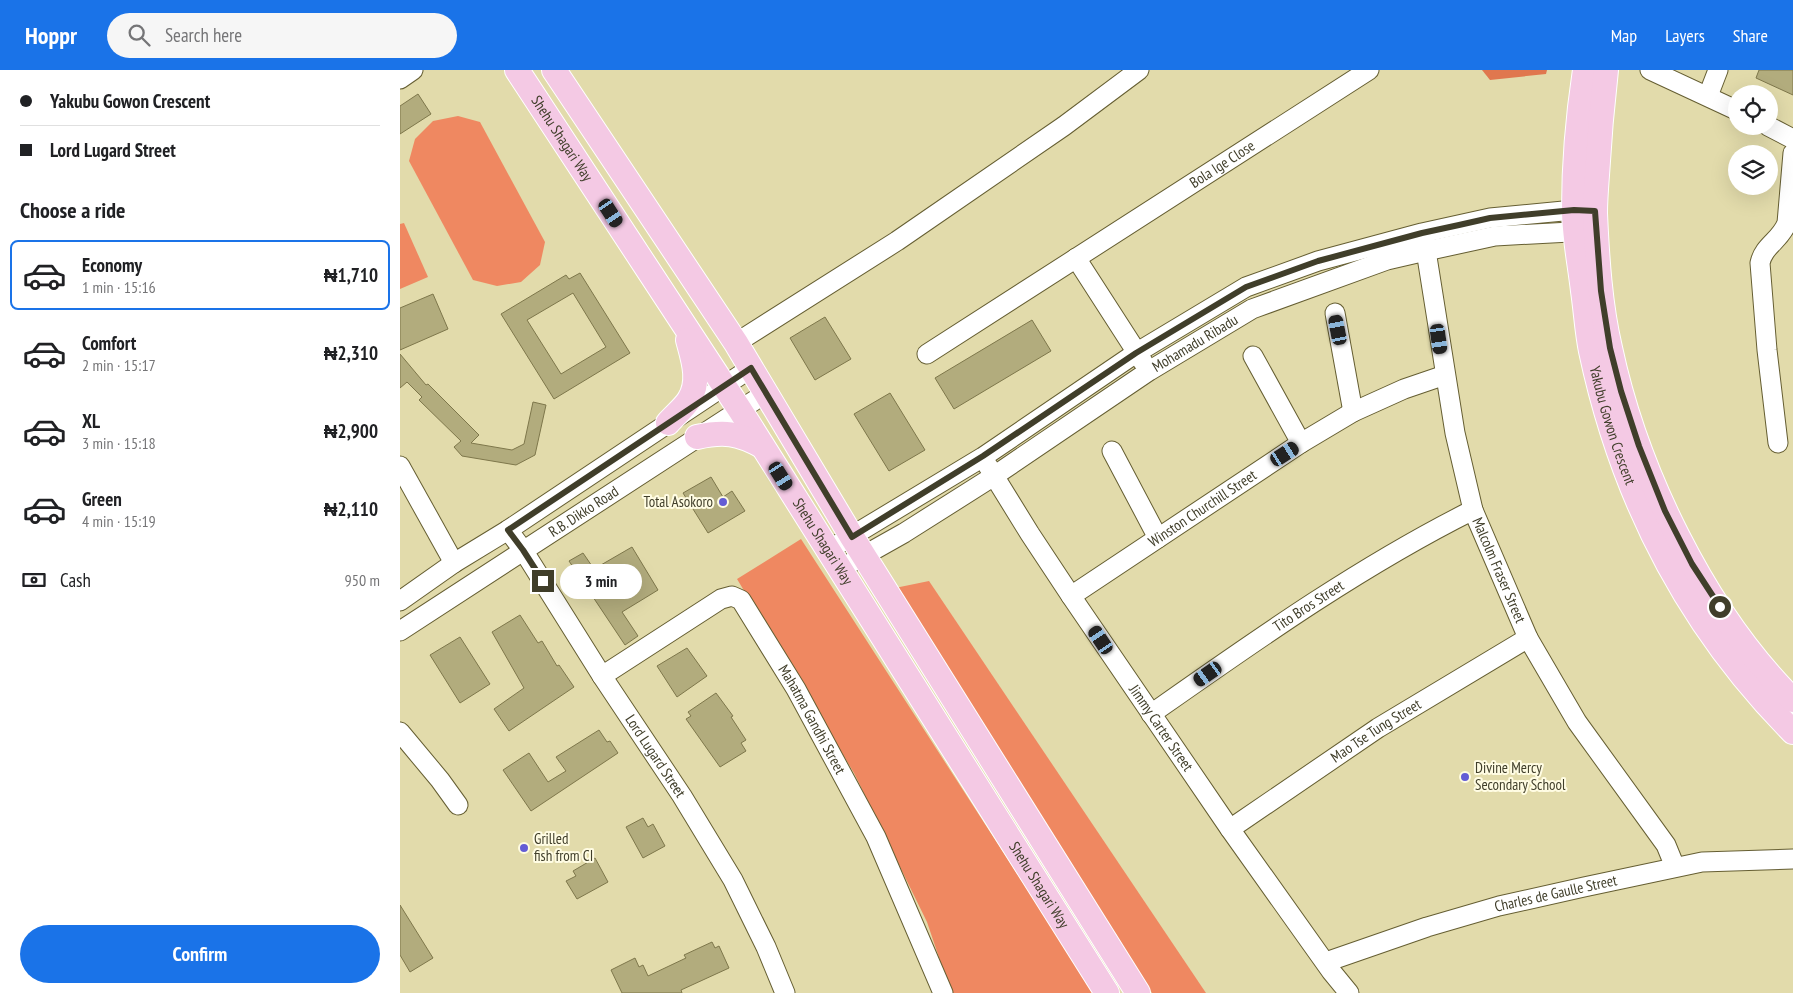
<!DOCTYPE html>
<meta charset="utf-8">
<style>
body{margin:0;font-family:"PT Sans Narrow",sans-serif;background:#f6f6f6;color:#202124;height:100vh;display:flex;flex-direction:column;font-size:19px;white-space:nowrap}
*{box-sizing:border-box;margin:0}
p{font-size:16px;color:#757577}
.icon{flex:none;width:28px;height:28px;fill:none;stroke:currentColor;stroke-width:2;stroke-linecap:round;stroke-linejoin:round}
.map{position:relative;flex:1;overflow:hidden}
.sheet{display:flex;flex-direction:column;background:#fff;width:400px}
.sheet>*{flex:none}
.top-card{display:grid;align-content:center;height:110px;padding:0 20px;background:#fff}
.controls{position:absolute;left:1328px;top:15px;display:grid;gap:10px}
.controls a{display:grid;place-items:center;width:50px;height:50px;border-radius:50%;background:#fff;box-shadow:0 5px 20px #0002;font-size:25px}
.end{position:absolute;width:22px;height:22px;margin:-11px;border:6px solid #403e2a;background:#fff;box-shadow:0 0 0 2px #fff}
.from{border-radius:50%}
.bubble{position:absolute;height:35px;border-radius:18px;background:#fff;box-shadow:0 5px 20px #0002;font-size:16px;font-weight:700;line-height:35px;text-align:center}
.car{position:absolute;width:15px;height:30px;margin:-15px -8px;border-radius:6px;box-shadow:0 0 4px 1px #0007;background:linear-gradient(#222 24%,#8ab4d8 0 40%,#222 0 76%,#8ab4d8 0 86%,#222 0)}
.top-card b{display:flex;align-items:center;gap:18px;height:48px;font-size:19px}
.top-card b+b{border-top:1px solid #e0e0e0}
.top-card i{width:12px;height:12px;background:#202124}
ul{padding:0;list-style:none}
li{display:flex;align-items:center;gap:15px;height:70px;margin:0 10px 8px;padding:0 10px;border:2px solid transparent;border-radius:8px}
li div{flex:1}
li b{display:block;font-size:19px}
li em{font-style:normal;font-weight:700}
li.on{border-color:#1a73e8}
li>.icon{width:45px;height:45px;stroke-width:1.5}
h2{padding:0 20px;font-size:22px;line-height:60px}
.pay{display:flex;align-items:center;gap:12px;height:55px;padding:0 20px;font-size:19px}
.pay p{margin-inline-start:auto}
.cta{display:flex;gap:10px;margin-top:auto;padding:10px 20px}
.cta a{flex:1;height:58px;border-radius:30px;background:#1a73e8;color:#fff;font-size:20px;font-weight:700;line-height:58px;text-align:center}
header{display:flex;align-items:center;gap:30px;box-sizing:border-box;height:70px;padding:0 25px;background:#1a73e8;color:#fff}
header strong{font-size:24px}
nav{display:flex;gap:28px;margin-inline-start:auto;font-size:18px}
.search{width:350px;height:45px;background:#f6f6f6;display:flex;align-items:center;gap:12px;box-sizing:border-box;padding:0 18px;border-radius:28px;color:#757577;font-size:19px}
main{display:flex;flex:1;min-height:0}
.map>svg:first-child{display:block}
.green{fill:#ef8861}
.forest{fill:#e0774e}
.building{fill:#b2ac7d;stroke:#7e774b;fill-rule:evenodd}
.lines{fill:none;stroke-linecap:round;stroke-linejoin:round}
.minor-casing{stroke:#655e32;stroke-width:21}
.major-casing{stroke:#fff;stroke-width:26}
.minor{stroke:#fff;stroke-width:19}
.major{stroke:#f4c9e4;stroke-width:24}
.route{stroke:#403e2a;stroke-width:6}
.poi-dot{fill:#635cd5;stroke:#fffce3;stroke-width:2}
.labels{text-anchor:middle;stroke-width:4;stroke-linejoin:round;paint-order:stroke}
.street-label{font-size:15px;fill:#403e2a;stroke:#fffce3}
.poi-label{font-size:15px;fill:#403e2a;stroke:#fffce3;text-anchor:start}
</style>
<header>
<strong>Hoppr</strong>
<div class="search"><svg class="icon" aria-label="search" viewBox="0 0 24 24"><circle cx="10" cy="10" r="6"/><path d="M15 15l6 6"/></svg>Search here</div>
<nav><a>Map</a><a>Layers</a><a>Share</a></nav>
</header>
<main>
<section class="sheet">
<div class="top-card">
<b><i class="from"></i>Yakubu Gowon Crescent</b>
<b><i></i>Lord Lugard Street</b>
</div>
<h2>Choose a ride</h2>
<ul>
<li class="on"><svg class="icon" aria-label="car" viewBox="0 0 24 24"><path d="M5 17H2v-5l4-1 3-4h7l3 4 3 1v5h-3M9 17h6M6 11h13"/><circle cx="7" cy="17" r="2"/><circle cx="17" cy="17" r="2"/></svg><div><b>Economy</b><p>1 min · 15:16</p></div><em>₦1,710</em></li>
<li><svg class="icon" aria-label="car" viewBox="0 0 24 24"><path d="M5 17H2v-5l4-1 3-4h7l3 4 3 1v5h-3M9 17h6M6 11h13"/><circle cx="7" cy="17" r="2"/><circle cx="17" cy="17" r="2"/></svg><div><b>Comfort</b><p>2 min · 15:17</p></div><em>₦2,310</em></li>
<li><svg class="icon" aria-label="car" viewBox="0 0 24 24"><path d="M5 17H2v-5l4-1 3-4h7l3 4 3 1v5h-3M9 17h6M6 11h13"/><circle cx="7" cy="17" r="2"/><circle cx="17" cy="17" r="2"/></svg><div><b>XL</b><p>3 min · 15:18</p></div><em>₦2,900</em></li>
<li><svg class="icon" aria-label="car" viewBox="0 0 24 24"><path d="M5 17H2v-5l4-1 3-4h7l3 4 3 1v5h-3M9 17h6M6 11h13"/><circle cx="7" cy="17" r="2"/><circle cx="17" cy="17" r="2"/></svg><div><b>Green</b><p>4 min · 15:19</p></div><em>₦2,110</em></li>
</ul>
<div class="pay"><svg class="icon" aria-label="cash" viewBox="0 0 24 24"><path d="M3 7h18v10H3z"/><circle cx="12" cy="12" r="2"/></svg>Cash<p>950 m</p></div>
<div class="cta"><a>Confirm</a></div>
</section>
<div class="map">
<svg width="1393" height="923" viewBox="0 0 1393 923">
<rect width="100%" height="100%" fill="#e2dbab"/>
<g class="green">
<path d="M58,46l22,6 65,120 -5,23 -19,17 -24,4 -24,-6 -64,-119 6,-22 18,-18z"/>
<path d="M4,153l24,54 -28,12v-65z"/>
<path d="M401,469l293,454h-143l-24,-71 -73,-149 -117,-194z"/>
<path d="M529,511l277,412h-54l-257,-405z"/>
</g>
<path class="forest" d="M1082,0h65l-1,4 -56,6z"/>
<g class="building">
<path d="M1359,0h34v25l-37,-17z"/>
<path d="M18,24l13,20 -31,20v-28z"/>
<path d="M180,203l50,80 -76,46 -53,-85 65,-39 3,4zM173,223l33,54 -45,27 -34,-54z"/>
<path d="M33,224l15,35 -48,21v-42z"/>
<path d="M425,247l26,42 -36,21 -25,-42z"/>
<path d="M632,250l19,31 -97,58 -19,-31z"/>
<path d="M0,284l26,31 2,-1 51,51 -8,8 41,7 12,-6 9,-42 13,3 -11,50 -19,10 -54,-9 -8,-9 7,-6 -42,-41 3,-3 -15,-15 -7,6z"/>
<path d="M490,323l35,57 -36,21 -35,-57z"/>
<path d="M311,407l12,20 9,-6 13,20 -37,22 -25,-40z"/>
<path d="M232,477l26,43 -36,22 16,24 -13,9 -56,-84 14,-8 11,16z"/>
<path d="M120,545l18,28 4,-2 15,25 2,-1 15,22 -65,44 -15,-22 30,-21 -32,-56z"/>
<path d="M60,567l30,47 -30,19 -30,-48z"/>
<path d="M287,578l20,28 -30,21 -20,-31z"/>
<path d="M316,623l17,23 -2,1 15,23 -5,3 5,8 -26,16 -34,-48 5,-3 -3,-4z"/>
<path d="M199,660l8,12 3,-1 8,12 -87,58 -28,-41 26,-17 19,29 18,-11 -10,-14z"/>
<path d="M243,748l5,9 5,-3 12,22 -22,12 -17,-31z"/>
<path d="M195,788l13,24 -31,17 -11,-18 10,-5 -3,-5z"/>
<path d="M0,835l33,53 -23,14 -10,-17z"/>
<path d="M312,872l3,6 4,-2 10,22 -48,22 1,3h-60l-11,-23 24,-12 4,9 4,-2 5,11 38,-18 -2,-3z"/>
</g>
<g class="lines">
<g class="minor-casing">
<g id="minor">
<path d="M1250,0l86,40"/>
<path d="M0,9l13,-9"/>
<path d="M1308,26l10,-26"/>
<path d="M1368,56l25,13"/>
<path id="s1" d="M1024,168l31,195 18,77 55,128 49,84 89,123 9,22"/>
<path d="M676,188l67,104"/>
<path d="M935,243l18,99"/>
<path d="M336,273l161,-102 167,-115 75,-56"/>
<path id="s2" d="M527,284l442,-284"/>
<path d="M853,286l48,87"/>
<path d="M1378,373l-11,-93 -7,-87c4,-18 20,-22 27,-40l6,-70"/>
<path d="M712,381l46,87"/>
<path d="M0,396l54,97"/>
<path id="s3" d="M588,396l42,68 41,62 159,233 101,142 18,22"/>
<path id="s4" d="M108,460l15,20 79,126 80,120 51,84 33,67 19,46"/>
<path d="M427,481l156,-94 153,-104 110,-66 72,-26 104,-28 68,-15 84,-8h12"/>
<path id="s5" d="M440,499l64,-36 90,-57 155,-105 103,-62 135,-49 39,-9 69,-15 94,-5"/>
<path id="s6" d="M671,526l230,-153 52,-31 51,-23 41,-14"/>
<path d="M0,531l54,-38 54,-33 243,-162"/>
<path id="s7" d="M0,561l366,-238"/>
<path id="s8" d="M202,606l119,-77 11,-3 9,4 55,89 80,148 67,156"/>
<path id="s9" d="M751,644c104,-73 208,-147 322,-204"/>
<path d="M0,662l40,48 18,25"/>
<path id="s10" d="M830,759l148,-101 150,-90"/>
<path id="s11" d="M926,892l101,-35 72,-21 85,-19 118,-25 91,-3"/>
</g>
</g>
<g class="major-casing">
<g id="major">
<path id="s12" d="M117,0l223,340 367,583"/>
<path d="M154,0l182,273 116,194 286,456"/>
<path id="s13" d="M1185,0c-7,46 -11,92 -11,139 0,27 6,55 9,82 3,20 4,41 8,60 31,146 96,274 202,381"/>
<path d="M1206,0c-4,35 -7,70 -9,105 -1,13 -2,26 -2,38 2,45 5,92 15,135 26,122 94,264 183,352"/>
<path d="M268,353c6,-7 16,-15 21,-23 12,-19 4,-41 -1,-60"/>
<path d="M297,367c27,-6 41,-4 65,9"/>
</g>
</g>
<use href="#minor" class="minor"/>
<use href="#major" class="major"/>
</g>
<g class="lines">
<path class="route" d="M143,511l-20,-31 -15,-20 243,-162 101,169 131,-81 153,-103 110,-66 72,-26 104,-28 37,-8 31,-7 84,-8 21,1 6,80 9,57 11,43 18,55 26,65 27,53 28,43"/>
</g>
<g class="poi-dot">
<circle cx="323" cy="432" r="5"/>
<circle cx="1065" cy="707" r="5"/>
<circle cx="124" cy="778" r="5"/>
</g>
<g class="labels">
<g class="street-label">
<text dy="5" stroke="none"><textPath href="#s12" startOffset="82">Shehu Shagari Way</textPath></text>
<text dy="5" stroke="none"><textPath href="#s2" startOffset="351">Bola Ige Close</textPath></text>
<text dy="5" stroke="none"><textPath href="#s5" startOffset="421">Mohamadu Ribadu</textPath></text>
<text dy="5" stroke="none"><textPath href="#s13" startOffset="360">Yakubu Gowon Crescent</textPath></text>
<text dy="5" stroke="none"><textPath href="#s6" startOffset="158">Winston Churchill Street</textPath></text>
<text dy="5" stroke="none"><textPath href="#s7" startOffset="219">R.B. Dikko Road</textPath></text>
<text dy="5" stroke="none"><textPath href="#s12" startOffset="562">Shehu Shagari Way</textPath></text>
<text dy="5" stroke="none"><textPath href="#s1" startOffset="342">Malcolm Fraser Street</textPath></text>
<text dy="5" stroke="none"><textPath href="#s9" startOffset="191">Tito Bros Street</textPath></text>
<text dy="5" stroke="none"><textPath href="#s8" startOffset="302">Mahatma Gandhi Street</textPath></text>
<text dy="5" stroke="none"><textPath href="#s3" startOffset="314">Jimmy Carter Street</textPath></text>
<text dy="5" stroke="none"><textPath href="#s10" startOffset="176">Mao Tse Tung Street</textPath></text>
<text dy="5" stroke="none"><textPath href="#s4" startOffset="270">Lord Lugard Street</textPath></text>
<text dy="5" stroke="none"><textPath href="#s12" startOffset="968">Shehu Shagari Way</textPath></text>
<text dy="5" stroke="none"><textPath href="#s11" startOffset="240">Charles de Gaulle Street</textPath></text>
</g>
<g class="poi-label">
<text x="313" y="437" text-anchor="end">Total Asokoro</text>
<text x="1075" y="703">Divine Mercy<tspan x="1075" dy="17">Secondary School</tspan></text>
<text x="134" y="774">Grilled<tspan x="134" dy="17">fish from CI</tspan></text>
</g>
</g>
</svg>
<div class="controls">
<a><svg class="icon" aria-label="locate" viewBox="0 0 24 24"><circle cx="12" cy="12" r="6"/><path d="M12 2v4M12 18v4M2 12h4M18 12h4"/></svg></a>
<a><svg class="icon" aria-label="layers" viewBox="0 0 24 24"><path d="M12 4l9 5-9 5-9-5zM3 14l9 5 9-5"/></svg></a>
</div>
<i class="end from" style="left:1320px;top:537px"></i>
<i class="end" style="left:143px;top:511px"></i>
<div class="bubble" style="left:160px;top:494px;width:82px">3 min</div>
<i class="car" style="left:211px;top:143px;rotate:147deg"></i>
<i class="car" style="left:938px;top:260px;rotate:349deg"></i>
<i class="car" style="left:1039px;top:269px;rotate:172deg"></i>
<i class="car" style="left:885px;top:384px;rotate:57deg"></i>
<i class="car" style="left:381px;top:406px;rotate:148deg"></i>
<i class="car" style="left:701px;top:570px;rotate:326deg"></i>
<i class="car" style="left:808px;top:604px;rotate:235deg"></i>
</div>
</main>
